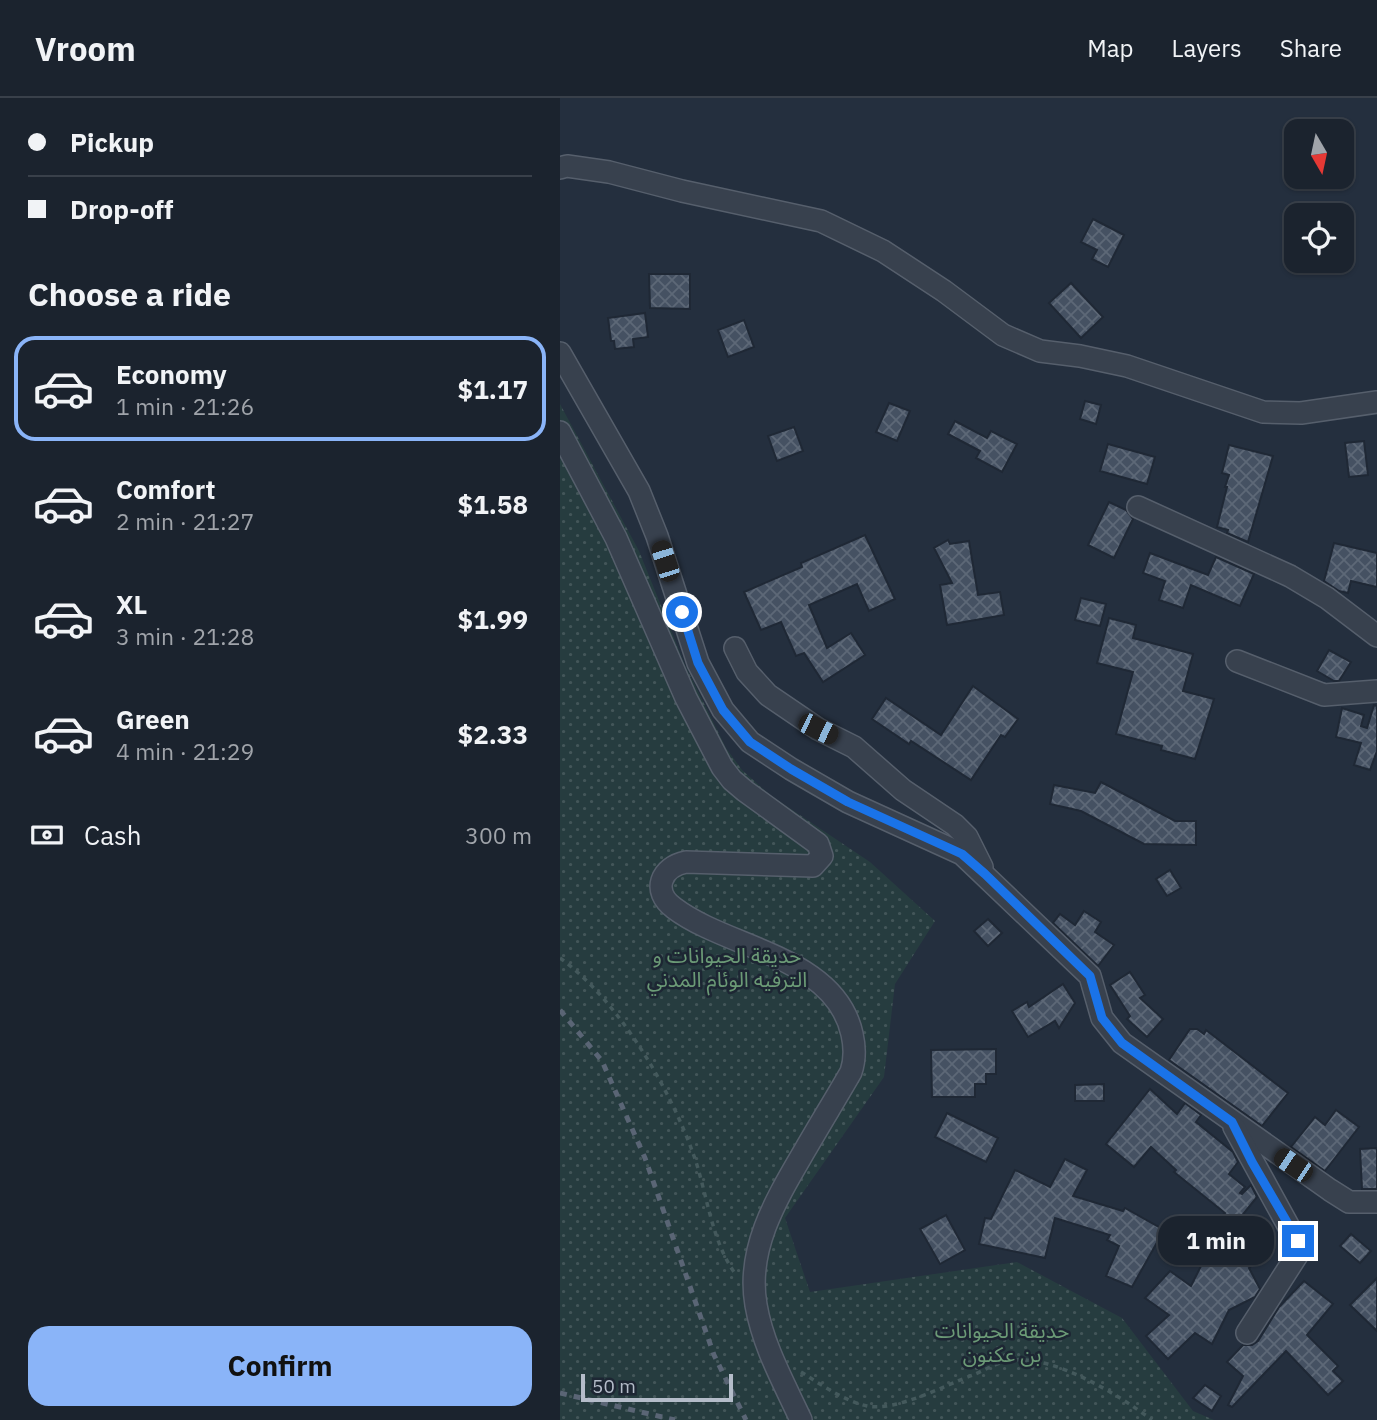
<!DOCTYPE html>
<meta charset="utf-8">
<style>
body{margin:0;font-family:"IBM Plex Sans","Noto Sans Arabic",sans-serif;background:#282f3a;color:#f1f3f6;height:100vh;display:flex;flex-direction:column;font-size:26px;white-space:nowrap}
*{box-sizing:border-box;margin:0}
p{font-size:23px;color:#a0a4aa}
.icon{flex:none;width:38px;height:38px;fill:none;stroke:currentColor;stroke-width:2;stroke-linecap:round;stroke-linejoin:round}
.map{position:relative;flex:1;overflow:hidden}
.sheet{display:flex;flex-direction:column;background:#1b232e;width:560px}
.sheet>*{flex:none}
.top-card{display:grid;align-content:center;height:154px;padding:0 28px;background:#1b232e}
.needle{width:46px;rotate:171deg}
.buttons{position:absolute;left:724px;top:21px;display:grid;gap:14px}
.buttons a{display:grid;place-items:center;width:70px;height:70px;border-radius:14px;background:#1b232e;box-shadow:0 2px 5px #0004,0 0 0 2px #39404a;font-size:35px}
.scale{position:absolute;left:21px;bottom:18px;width:152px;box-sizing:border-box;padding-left:7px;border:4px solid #b4bcc9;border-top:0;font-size:19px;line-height:24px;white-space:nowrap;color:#b4bcc9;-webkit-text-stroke:5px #1d2633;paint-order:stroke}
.end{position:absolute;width:32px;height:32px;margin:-16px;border:9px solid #1a73e8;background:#fff;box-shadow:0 0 0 4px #fff}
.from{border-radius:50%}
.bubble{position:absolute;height:49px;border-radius:21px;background:#1b232e;box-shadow:0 2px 5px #0004,0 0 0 2px #39404a;font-size:23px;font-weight:800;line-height:49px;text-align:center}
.car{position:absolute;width:21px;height:42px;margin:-21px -10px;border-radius:9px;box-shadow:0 0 5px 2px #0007;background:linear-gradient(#222 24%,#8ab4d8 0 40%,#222 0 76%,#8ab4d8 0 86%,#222 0)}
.top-card b{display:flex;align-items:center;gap:24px;height:66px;font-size:26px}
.top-card b+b{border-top:2px solid #39404a}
.top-card i{width:18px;height:18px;background:#f1f3f6}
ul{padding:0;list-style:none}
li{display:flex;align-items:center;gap:21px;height:105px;margin:0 14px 10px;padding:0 14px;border:4px solid transparent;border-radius:21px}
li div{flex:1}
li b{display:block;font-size:26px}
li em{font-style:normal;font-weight:800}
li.current{border-color:#8ab4f8}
li>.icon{width:63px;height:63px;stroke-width:1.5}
h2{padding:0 28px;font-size:32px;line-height:84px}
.pay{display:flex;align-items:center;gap:18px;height:77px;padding:0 28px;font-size:26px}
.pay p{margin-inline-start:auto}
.button{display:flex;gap:14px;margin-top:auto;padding:14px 28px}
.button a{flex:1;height:80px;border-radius:21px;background:#8ab4f8;color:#111;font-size:28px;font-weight:800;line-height:80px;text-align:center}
header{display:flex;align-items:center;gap:42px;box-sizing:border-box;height:98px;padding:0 35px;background:#1b232e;border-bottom:2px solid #39404a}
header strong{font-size:33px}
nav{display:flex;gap:38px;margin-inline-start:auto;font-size:24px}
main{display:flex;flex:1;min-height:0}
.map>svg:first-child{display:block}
.park{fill:url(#park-dots)}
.building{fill:url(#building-cross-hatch);stroke:#1f2835;stroke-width:2}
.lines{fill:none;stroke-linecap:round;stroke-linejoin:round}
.minor-casing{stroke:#565f6c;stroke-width:24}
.path{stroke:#44595c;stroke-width:3.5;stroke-dasharray:5 5;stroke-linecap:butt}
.minor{stroke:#38414e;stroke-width:21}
.rail{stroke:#5a6575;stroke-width:5;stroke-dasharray:7 7;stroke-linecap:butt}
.route{stroke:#1a73e8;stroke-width:9}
.labels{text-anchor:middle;stroke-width:5;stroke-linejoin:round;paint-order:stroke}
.park-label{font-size:21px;fill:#6b9a76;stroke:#1d2633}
</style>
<header>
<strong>Vroom</strong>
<nav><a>Map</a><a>Layers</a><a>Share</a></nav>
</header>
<main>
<section class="sheet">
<div class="top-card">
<b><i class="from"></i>Pickup</b>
<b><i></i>Drop-off</b>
</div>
<h2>Choose a ride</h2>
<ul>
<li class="current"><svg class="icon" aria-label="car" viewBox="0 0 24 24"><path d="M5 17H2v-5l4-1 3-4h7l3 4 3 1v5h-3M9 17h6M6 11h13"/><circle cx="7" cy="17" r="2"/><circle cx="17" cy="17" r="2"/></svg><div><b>Economy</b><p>1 min · 21:26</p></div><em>$1.17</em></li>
<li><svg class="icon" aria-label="car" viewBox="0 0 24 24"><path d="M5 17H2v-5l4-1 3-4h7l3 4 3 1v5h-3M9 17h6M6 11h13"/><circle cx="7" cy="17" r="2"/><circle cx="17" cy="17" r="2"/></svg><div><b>Comfort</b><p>2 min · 21:27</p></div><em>$1.58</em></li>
<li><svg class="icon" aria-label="car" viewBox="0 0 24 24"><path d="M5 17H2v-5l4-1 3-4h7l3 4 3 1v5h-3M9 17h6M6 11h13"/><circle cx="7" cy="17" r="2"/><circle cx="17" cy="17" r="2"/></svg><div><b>XL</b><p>3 min · 21:28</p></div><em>$1.99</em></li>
<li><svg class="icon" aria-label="car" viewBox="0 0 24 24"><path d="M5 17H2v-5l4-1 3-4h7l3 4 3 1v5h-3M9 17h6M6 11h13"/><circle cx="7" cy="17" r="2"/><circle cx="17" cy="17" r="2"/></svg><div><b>Green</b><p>4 min · 21:29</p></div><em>$2.33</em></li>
</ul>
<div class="pay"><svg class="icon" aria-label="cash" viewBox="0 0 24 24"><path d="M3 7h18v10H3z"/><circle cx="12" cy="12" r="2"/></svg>Cash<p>300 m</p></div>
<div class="button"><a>Confirm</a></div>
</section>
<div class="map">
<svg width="817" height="1322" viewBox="0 0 817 1322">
<defs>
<pattern id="park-dots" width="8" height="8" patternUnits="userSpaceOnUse" patternTransform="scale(1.75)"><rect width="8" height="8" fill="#263c3f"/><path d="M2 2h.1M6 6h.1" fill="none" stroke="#435659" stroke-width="1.8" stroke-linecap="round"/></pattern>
<pattern id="building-cross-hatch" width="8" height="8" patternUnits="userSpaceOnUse" patternTransform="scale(1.75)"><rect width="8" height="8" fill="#455162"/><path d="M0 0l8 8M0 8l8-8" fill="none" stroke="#5d6877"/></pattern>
</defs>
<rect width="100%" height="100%" fill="#242f3e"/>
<path class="park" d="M0,306l79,147 46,114 41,83 16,22 28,25 100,67 65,59 -40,63 -11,93 -99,141 25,74 207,-30 105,56 71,93 21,9h-654z"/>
<g class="building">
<path d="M533,121l31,16 -16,32 -16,-8 5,-9 -16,-8z"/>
<path d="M89,176h41v35l-40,-1z"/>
<path d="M511,185l32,34 -22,21 -32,-35z"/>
<path d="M85,215l3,24 -15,2 1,8 -19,2 -1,-8h-3l-3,-23z"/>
<path d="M184,222l10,27 -26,10 -10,-27z"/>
<path d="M525,303l16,4 -5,19 -16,-5z"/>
<path d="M329,305l21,8 -13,30 -21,-9z"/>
<path d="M395,323l32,17 4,-7 26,13 -15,28 -26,-14 4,-7 -32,-17z"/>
<path d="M234,329l9,24 -26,10 -9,-25z"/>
<path d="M804,343l4,34 -19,2 -4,-34z"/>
<path d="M548,346l47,13 -8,27 -47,-13z"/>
<path d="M669,347l44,11 -25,86 -21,-9 1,-3 -11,-3 10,-40h-2l4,-12 -7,-2z"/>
<path d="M549,404l17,8 7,9 -19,39 -26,-13z"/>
<path d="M305,437l30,64 -26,12 -12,-27 -48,21 18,43 24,-15 14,22 -42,27 -19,-29 -8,3 -15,-34 -20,8 -17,-38 58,-25 -1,-4z"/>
<path d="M388,442l2,4 19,-3 9,54 22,-3 4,23 -57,10 -7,-40 12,-2 -18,-35z"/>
<path d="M774,445l43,10v34l-26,-6 -3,12 -9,-2 -15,-10z"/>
<path d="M590,455l58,22 8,-18 38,17 -14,32 -49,-21 -8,23 -24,-8 6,-19 -22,-8z"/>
<path d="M521,500l25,6 -6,22 -25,-6z"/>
<path d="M549,520l27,7 -3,13 60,16 -10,37 31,8 -19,60 -34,-9 1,-4 -46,-12 17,-62 -36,-9z"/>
<path d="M769,552l22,12 -12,19h-5l-17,-10z"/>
<path d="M413,588l45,33 -13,18 -4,-2 -30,45 -60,-39 -2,3 -37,-25 14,-21 55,37z"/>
<path d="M814,607l3,1v45l-7,19 -16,-5 7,-22 -25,-6 6,-29 22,7 -3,11 6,2z"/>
<path d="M541,684l74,39h21v24l-52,-1 -63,-33 -31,-7 4,-19 41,8z"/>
<path d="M610,772l11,18 -14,8 -11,-17z"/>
<path d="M524,813l17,11 -6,10 19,13 -16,21 -45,-43 7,-9 15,11z"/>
<path d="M428,821l14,14 -14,13 -14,-15z"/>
<path d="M570,874l15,23 -5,3 23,21 -16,18 -20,-18 3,-3 -20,-31z"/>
<path d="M503,886l12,19 -16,25 -4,-7 -27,16 -16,-26 15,-9 2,5z"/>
<path d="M630,931h7l7,5 2,-4 82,63 -26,33 -93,-66z"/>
<path d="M436,951v25h-10v10h-11v13h-43l-1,-47z"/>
<path d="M544,986v17h-29v-16z"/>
<path d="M590,991l27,25 8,-11 16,12 -5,7 37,30 5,10 -9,12 16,13 -5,6 2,1 9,-9 6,12 -17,21 28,35 -19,15 11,21 -5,8 -26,13 -17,34 -17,-11 -27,26 -22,-23 23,-21 -24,-17 25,-27 21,15 14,-28 -12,-11 32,-34 -51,-41 2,-2 -25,-23 -17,20 -28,-23z"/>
<path d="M776,1012l23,17 -34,44 -34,-24 24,-30 10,8z"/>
<path d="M387,1015l51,25 -12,24 -51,-25z"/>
<path d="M817,1050v41h-15l-2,-40z"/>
<path d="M505,1061l22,11 -14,26 50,15 2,-3 39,22 -32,57 -26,-11 13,-30 -12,-6 3,-5 -55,-17 -10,40 -66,-14 6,-26 6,1 24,-49 35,17z"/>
<path d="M386,1117l19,35 -25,14 -20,-35z"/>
<path d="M791,1136l20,17 -11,12 -20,-17z"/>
<path d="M817,1180v53l-27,-26z"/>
<path d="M744,1183l29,23 -26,31 31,31 -5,5 10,10 -15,14 -42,-44 -54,56 -4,-2 15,-29 -16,-14 16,-17h9l6,-4 21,-34z"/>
<path d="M645,1287l16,11 -9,15 -19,-13z"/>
</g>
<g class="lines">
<g class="minor-casing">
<g id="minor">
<path d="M0,70l7,-2 42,6 73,19 139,30 62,30 61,40 59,44 37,16 40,5 47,10 136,46 38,1 76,-11"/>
<path d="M0,255l79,138 18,45 41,127 25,47 27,32 41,27 57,33 114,52 128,122 12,42 20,25 208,147 19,12h28"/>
<path d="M0,334l56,106 70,160 36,69 10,13 13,11 73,53 4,12 -9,10 -127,-4c-25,5 -35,29 -12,46 54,41 161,48 178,126 3,13 3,26 -1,38 -15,26 -31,52 -46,78 -28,48 -59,98 -49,155 7,41 28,78 45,115"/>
<path d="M578,409l152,69 37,22 50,38"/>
<path d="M175,550l12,24 21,23 50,34 36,18 49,43 52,35 12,12 15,30"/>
<path d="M677,563l87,34 53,-4"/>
<path d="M674,1029l67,122 -54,84"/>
</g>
</g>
<g class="path">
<path d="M0,860c59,43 110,130 134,198 13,37 17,83 40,116"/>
<path d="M241,1274c21,13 43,29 66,34 29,6 78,-21 106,-31 12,-5 27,-14 40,-15 43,-4 106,35 139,60"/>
</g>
<use href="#minor" class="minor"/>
<g class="rail">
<path d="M0,912l42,51 43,97 69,197 32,65"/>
<path d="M0,1295l115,27"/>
</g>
</g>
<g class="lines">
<path class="route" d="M122,514l16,51 25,47 27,32 41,27 57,33 114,52 23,20 105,102 12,42 20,25 110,79 20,40 46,79"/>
</g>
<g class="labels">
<g class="park-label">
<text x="167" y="865">حديقة الحيوانات و<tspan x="167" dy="24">الترفيه الوئام المدني</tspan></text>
<text x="442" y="1240">حديقة الحيوانات<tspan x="442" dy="24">بن عكنون</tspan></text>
</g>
</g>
</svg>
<div class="buttons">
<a><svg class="needle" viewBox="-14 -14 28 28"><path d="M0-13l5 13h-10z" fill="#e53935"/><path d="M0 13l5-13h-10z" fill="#a0a4aa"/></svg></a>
<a><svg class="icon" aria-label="locate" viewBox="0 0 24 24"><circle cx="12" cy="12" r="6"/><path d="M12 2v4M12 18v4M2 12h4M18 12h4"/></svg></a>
</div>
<div class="scale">50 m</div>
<i class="end from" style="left:122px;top:514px"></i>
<i class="end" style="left:738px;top:1143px"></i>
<div class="bubble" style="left:598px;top:1118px;width:116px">1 min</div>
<i class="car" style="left:105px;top:463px;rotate:342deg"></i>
<i class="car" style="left:258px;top:631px;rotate:116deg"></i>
<i class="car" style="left:733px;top:1067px;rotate:304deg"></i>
</div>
</main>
